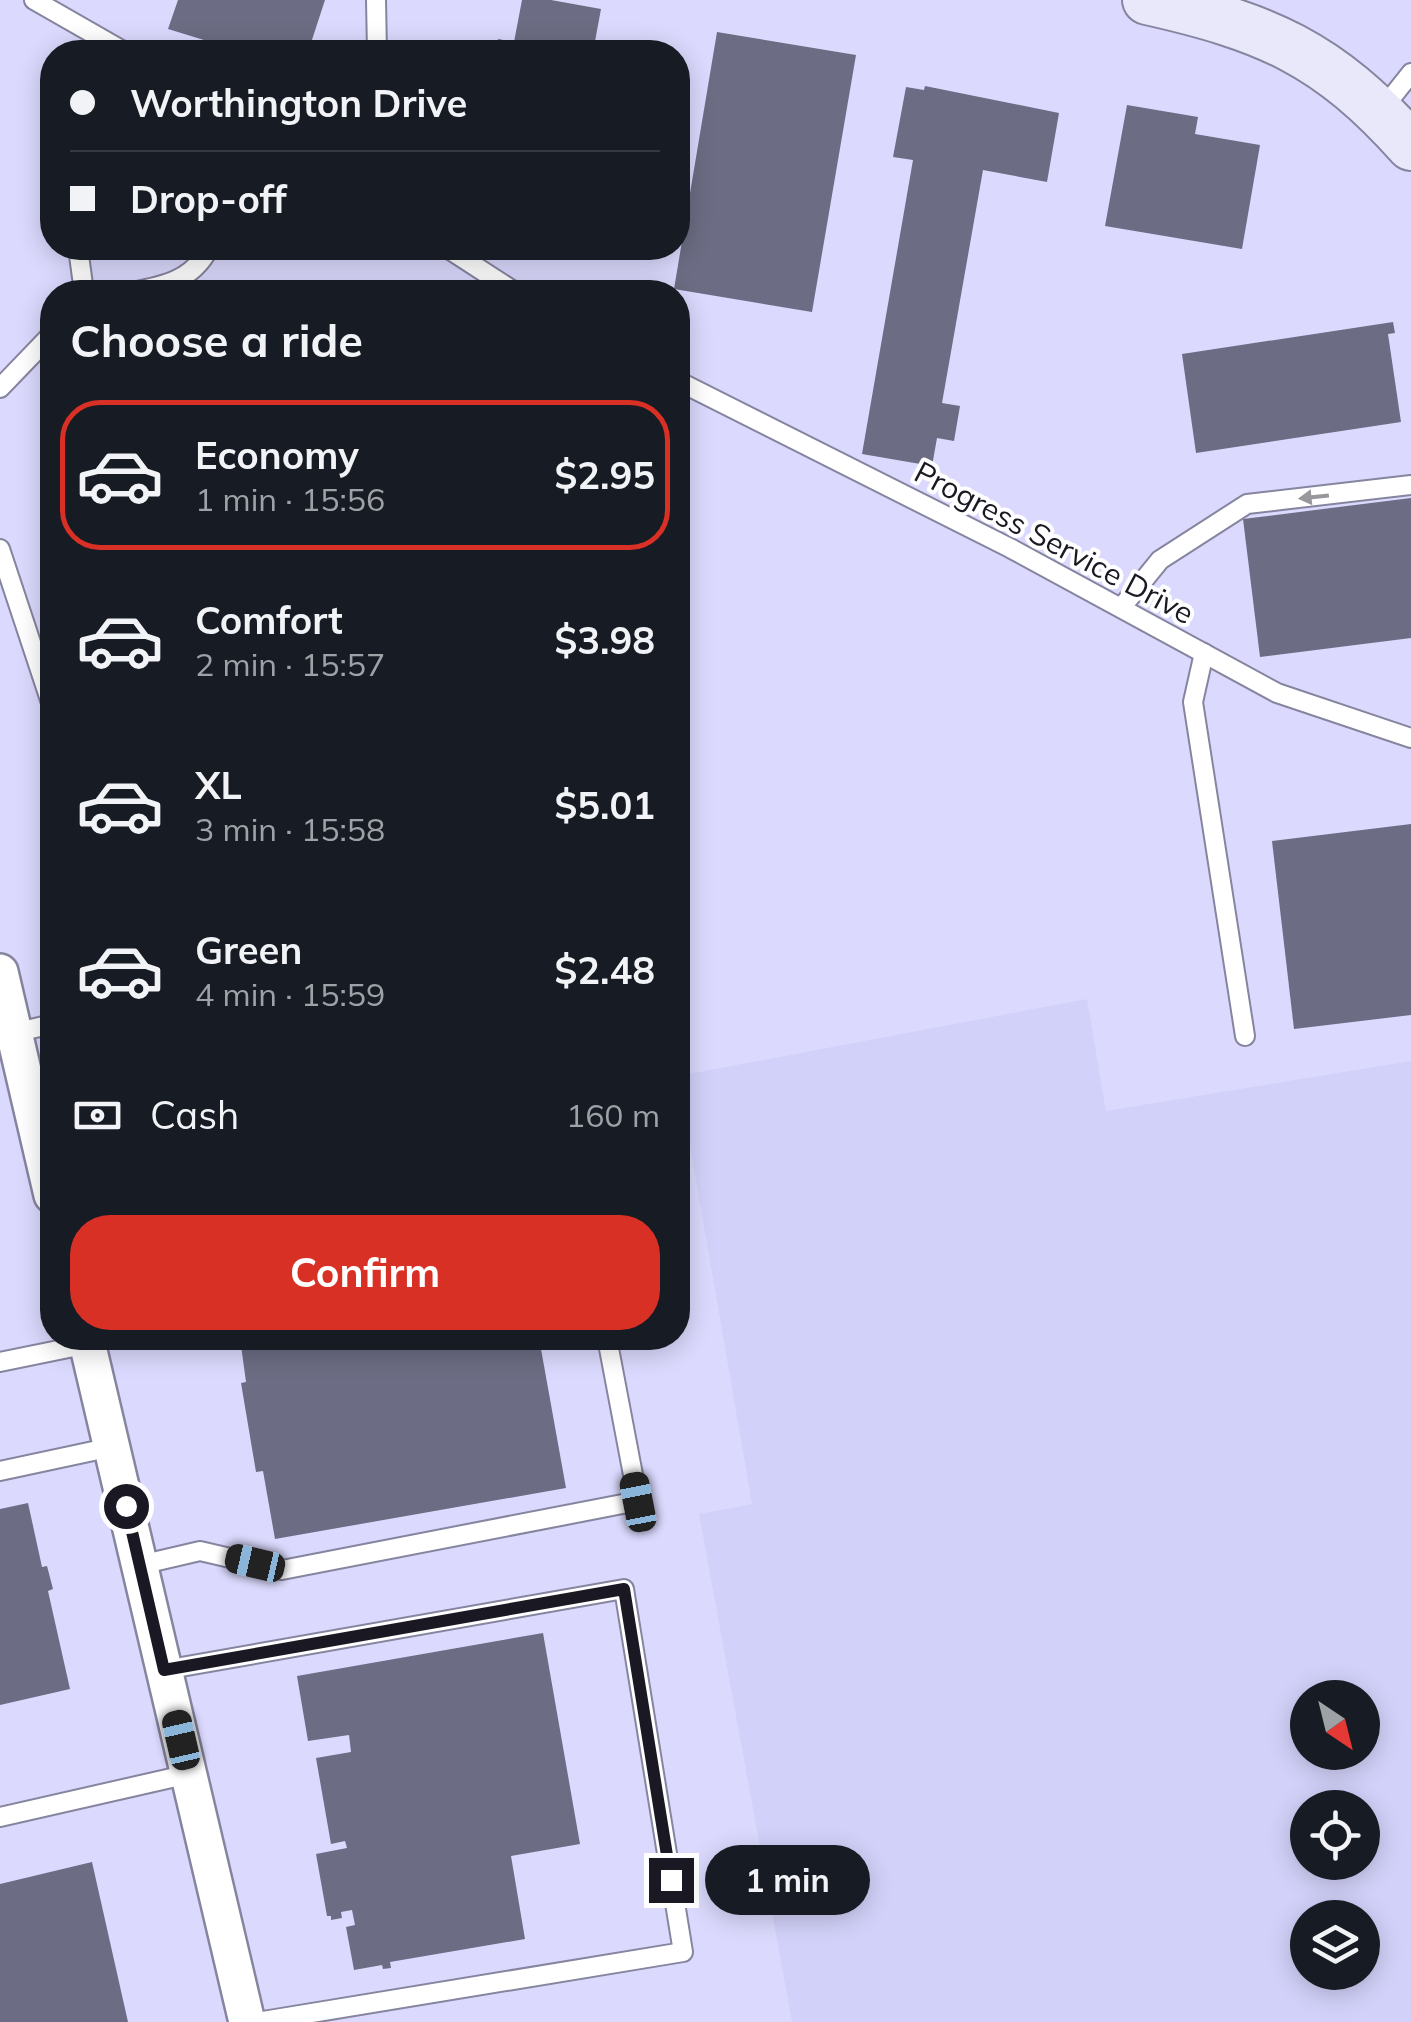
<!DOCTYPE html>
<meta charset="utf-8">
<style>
body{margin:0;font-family:Mulish,sans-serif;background:#242831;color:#f1f3f6;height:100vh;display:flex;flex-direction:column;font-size:38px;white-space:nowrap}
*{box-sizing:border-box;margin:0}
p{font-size:32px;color:#9ea1a6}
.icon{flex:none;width:55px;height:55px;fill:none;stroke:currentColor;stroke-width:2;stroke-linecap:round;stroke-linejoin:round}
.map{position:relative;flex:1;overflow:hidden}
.panel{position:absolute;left:40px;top:280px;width:650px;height:1070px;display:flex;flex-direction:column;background:#171b24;border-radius:40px;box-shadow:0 5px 25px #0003}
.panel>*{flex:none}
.top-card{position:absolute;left:40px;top:40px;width:650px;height:220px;border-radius:40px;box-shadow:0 5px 25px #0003;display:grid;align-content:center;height:220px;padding:0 30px;background:#171b24}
.needle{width:65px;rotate:145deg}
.tools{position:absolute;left:1290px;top:1680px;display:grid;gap:20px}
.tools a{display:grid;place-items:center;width:90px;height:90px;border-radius:50%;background:#171b24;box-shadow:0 5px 25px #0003;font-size:50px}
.end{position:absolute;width:45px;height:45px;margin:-22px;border:12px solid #1a1923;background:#fff;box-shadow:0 0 0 5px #fff}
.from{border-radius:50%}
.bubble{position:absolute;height:70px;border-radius:35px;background:#171b24;box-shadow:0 5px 25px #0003;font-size:32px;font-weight:700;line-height:70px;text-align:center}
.car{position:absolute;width:30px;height:60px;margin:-30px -15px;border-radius:12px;box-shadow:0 0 8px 2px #0007;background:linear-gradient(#222 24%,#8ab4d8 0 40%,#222 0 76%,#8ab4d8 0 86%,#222 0)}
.top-card b{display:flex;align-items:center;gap:35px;height:95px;font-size:38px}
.top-card b+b{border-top:2px solid #363941}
.top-card i{width:25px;height:25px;background:#f1f3f6}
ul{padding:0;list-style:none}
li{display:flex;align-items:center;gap:30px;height:150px;margin:0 20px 15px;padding:0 10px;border:5px solid transparent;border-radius:40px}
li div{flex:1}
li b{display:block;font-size:38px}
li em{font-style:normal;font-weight:700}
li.on{border-color:#d93025}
li>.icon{width:90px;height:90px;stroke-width:1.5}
h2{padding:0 30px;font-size:45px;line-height:120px}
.pay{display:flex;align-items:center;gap:25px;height:110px;padding:0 30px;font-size:38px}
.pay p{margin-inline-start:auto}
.button{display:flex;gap:20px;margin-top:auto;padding:20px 30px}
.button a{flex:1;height:115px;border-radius:40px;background:#d93025;color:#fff;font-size:40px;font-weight:700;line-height:115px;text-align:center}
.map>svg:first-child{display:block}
.built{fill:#dbdafe;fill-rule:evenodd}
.green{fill:#d2d1f9;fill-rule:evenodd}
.building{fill:#6c6c84}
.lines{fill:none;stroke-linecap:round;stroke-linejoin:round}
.lane-casing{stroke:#86859f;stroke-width:22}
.street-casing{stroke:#86859f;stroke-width:40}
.secondary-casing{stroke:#86859f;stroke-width:52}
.lane{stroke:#fff;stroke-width:18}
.street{stroke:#fff;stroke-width:35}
.secondary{stroke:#e9e8fa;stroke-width:48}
.oneway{fill:#98989c}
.route{stroke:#1a1923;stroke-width:12}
.labels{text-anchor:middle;stroke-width:8;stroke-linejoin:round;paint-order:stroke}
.street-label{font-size:30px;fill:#1a1923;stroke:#fff}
</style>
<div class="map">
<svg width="1411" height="2022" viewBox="0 0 1411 2022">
<rect width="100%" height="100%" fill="#e8e8ff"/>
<path class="built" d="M0,0h1411v2022h-1411zM52,52h626v196h-626zM52,292h626v1046h-626zM1308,1698h54v54h-54zM1308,1808h54v54h-54zM1308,1918h54v54h-54z"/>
<path class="green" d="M1087,999l19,112 305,-50v961h-619l-93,-508 53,-10 -74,-428zM1308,1698h54v54h-54zM1308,1808h54v54h-54zM1308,1918h54v54h-54z"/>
<g class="building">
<path d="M178,0h147l-17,52h-65l-75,-23z"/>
<path d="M522,0h29l50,9 -8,43h-97l2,-13 16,3z"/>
<path d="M717,32l139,23 -44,257 -138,-23z"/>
<path d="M925,86l134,27 -12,69 -64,-12 -41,233 18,3 -6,35 -17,-3 -5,28 -70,-12 51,-294 -20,-3 13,-70 18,3z"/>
<path d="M1127,105l71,12 -3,17 65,11 -18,104 -137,-23z"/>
<path d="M1393,322l2,11 -7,1 13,88 -205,31 -14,-99z"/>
<path d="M1411,498v140l-151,19 -17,-138z"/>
<path d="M1411,824v191l-117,14 -22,-188z"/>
<path d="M240,1338h299l27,150 -291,51 -12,-68 -7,1 -15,-89 5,-1z"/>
<path d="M28,1503l14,64 5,-1 6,23 -5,2 22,98 -70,16v-196z"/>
<path d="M543,1633l37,211 -69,12 14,83 -135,23 1,6 -8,1 -1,-4 -28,5 -8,-43 9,-2 -3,-15 -11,2 1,6 -11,2v-4h-4l-11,-62 31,-6 -2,-7 -14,3 -15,-86 35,-6 -2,-17 -41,6 -11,-65z"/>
<path d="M92,1862l36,160h-128v-138z"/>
</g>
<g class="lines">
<g class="lane-casing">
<g id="lane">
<path d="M34,0l91,52"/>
<path d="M376,0l1,52"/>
<path d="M1380,112l31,-39"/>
<path d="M78,248l6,44"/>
<path d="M447,248l68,44"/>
<path d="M132,292c32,-6 61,-12 77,-44"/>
<path d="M678,381l332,167 267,145 134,45"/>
<path d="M0,388l52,-54"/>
<path d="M0,549l52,157"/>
<path d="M1121,608l39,-48 87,-56 164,-19"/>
<path d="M1204,653l-11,49 52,334"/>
<path d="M14,1033l38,-9"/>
<path d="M0,1362l88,-18"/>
<path d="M0,1471l112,-24"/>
<path d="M140,1565l60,-14 82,19 356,-69 -31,-163"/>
<path d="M164,1670l460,-81 59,363 -426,70"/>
<path d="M0,1817l189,-43"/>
</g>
</g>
<g class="street-casing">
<g id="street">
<path d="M0,972l52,223"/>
<path d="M86,1338l161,684"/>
</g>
</g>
<g class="secondary-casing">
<path id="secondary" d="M1147,0c120,27 181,53 264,146"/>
</g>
<use href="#lane" class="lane"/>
<use href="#street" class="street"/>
<use href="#secondary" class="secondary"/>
</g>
<defs><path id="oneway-solid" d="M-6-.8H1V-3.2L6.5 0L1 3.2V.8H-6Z" transform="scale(2.5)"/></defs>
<use class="oneway" href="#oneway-solid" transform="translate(1314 497) rotate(174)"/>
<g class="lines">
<path class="route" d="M126,1506l38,164 460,-81 47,291"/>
</g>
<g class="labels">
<g class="street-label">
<text transform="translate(1054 543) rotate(28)" y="10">Progress Service Drive</text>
</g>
</g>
</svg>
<div class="tools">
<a><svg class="needle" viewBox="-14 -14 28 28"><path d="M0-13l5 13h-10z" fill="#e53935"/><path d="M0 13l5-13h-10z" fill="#9ea1a6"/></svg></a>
<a><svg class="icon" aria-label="locate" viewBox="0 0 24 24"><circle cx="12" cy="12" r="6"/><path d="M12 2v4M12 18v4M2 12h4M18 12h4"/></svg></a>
<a><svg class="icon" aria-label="layers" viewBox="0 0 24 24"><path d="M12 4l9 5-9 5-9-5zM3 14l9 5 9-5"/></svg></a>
</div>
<i class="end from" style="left:126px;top:1506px"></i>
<i class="end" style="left:671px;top:1880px"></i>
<div class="bubble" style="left:705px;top:1845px;width:165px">1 min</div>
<i class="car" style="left:638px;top:1502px;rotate:349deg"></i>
<i class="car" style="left:255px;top:1563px;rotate:283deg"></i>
<i class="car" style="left:181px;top:1740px;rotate:347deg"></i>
<div class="top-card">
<b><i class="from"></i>Worthington Drive</b>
<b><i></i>Drop-off</b>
</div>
<section class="panel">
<h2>Choose a ride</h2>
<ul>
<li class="on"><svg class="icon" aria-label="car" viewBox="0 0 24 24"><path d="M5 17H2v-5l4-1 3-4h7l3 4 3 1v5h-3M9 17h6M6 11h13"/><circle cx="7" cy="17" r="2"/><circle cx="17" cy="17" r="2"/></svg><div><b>Economy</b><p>1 min · 15:56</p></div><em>$2.95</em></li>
<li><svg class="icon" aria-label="car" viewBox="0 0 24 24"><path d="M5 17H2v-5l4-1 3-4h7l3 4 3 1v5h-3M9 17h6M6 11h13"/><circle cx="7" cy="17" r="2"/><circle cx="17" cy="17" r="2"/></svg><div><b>Comfort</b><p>2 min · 15:57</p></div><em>$3.98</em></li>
<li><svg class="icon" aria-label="car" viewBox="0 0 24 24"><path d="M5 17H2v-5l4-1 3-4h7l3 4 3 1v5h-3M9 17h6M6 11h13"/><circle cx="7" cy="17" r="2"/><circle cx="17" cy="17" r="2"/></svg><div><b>XL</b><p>3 min · 15:58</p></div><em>$5.01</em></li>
<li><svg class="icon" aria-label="car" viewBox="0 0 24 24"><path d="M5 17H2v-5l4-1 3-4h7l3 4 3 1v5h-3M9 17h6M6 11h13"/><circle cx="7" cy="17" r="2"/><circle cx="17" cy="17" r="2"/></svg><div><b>Green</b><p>4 min · 15:59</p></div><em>$2.48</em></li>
</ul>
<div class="pay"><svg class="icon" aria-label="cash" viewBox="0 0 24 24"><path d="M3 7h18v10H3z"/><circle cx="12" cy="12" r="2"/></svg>Cash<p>160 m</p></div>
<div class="button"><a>Confirm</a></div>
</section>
</div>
